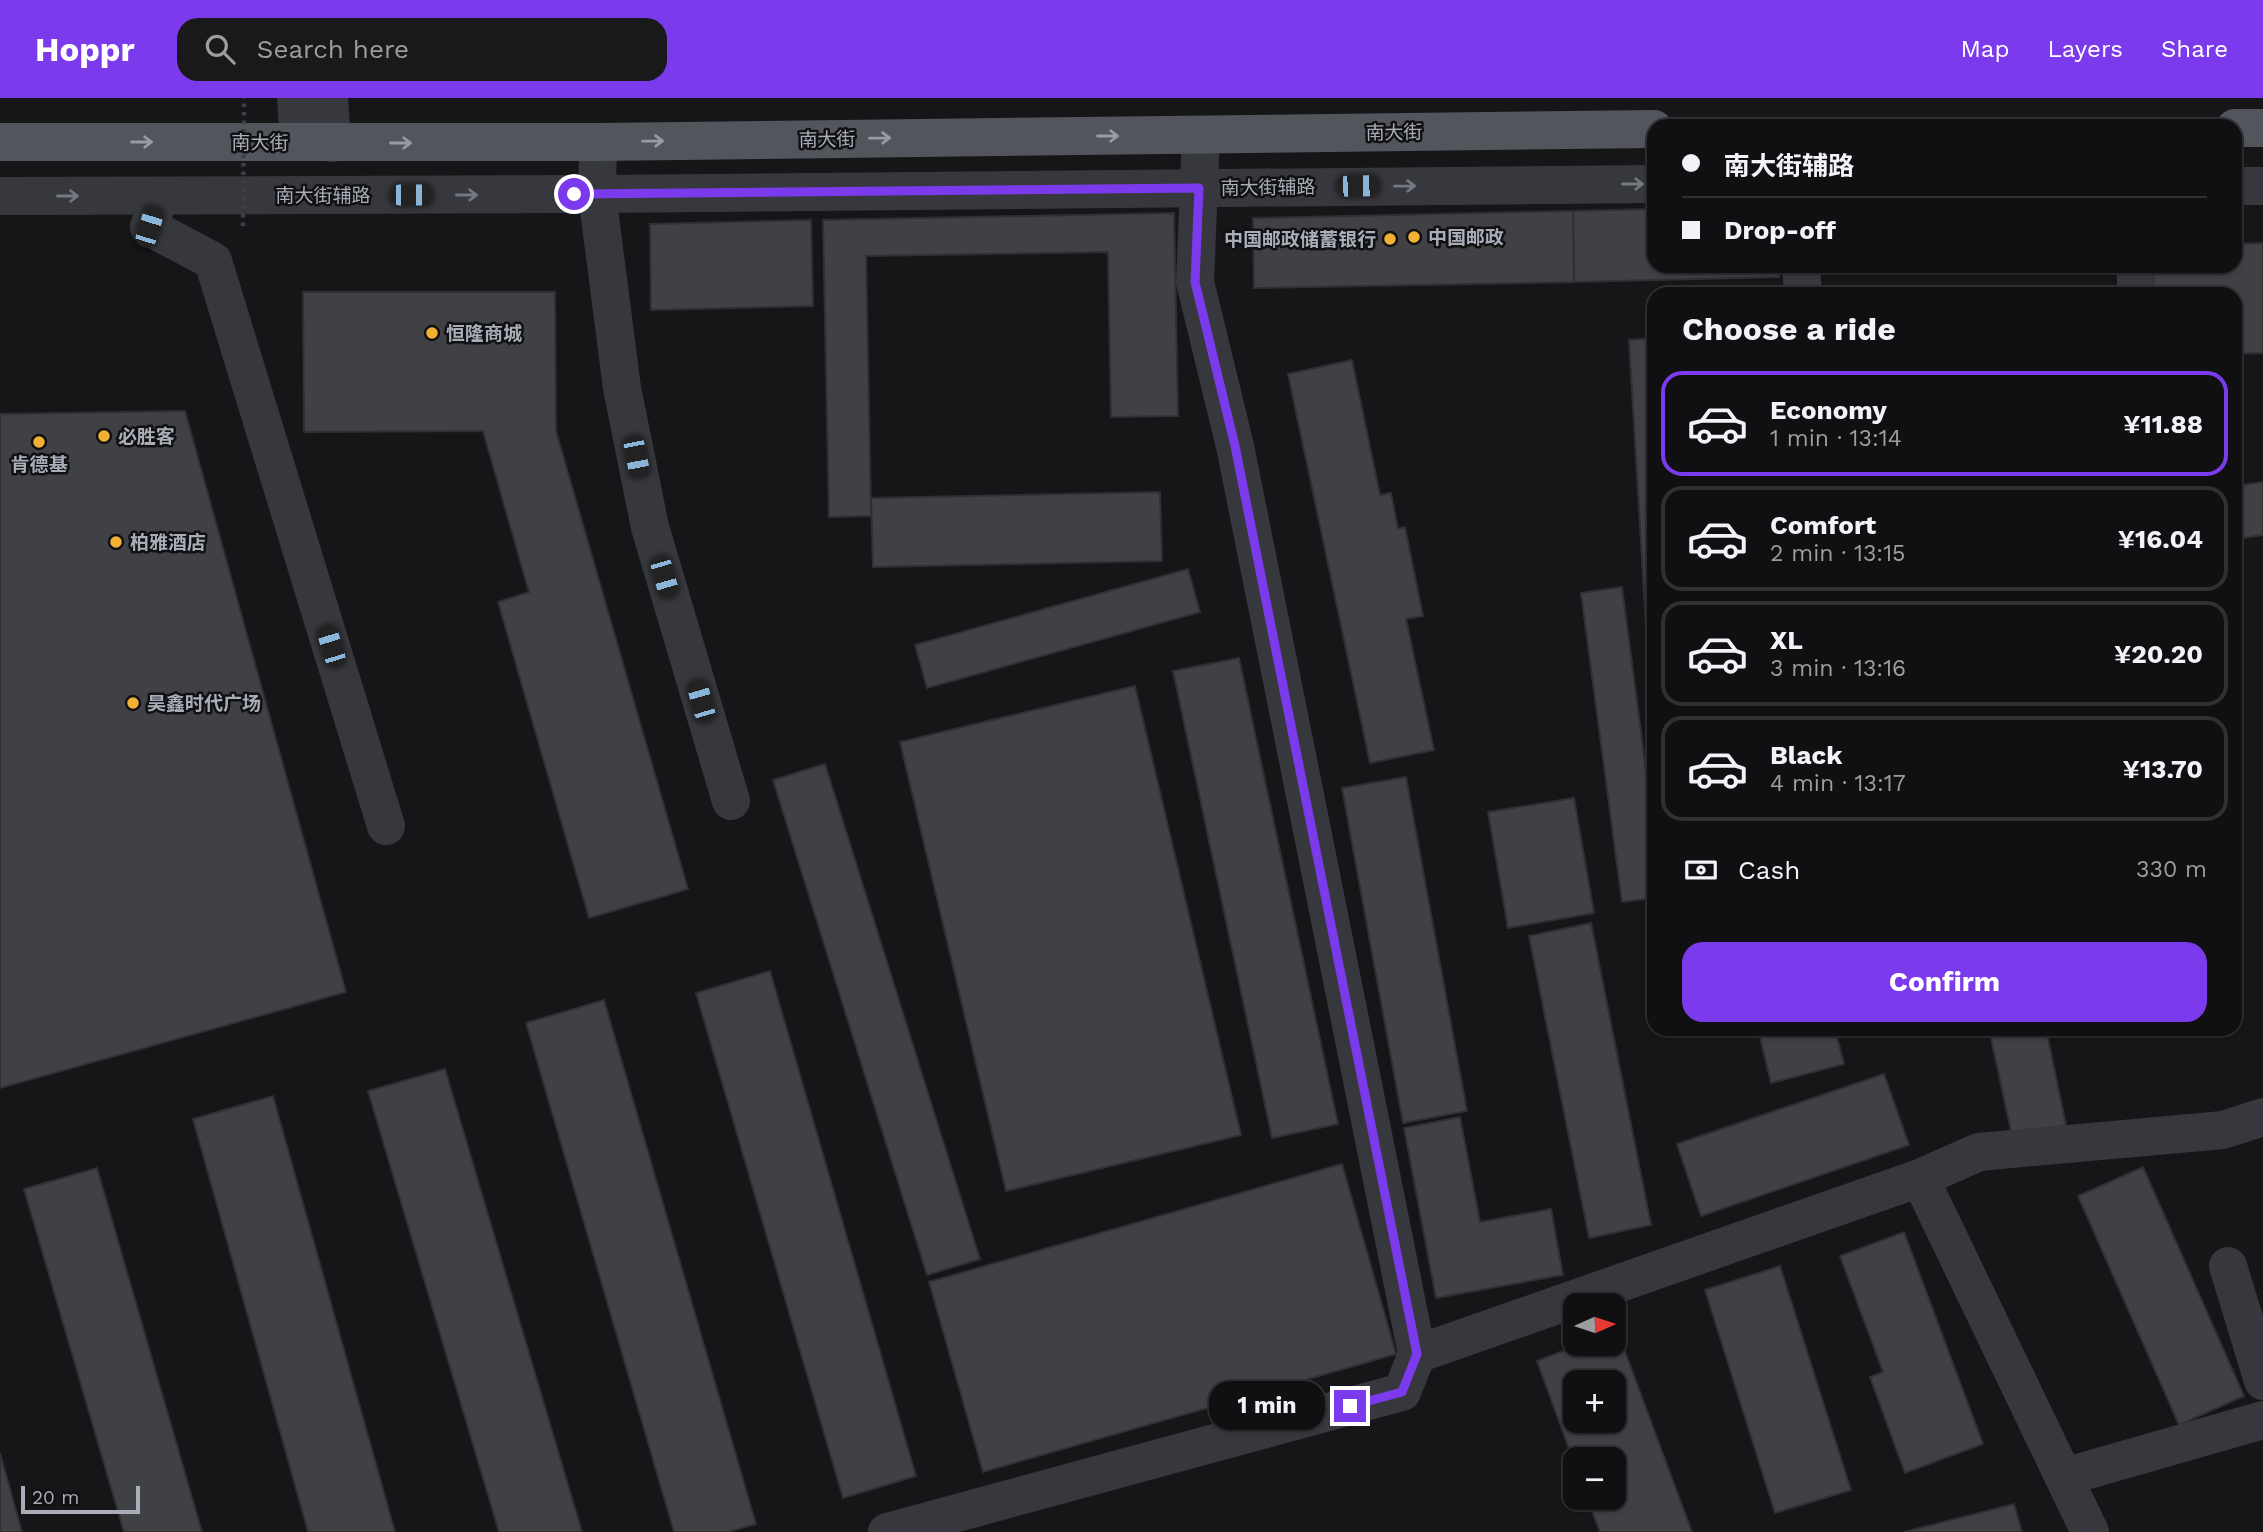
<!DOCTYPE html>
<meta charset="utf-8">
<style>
body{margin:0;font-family:"Work Sans","Noto Sans SC",sans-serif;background:#19191b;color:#f1f3f6;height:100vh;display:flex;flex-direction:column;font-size:26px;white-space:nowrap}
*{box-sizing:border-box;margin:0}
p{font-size:23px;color:#9c9d9f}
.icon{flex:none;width:38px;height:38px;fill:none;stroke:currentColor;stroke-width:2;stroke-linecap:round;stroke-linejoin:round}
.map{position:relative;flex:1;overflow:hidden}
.drawer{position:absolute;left:1647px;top:189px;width:595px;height:749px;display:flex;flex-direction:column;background:#101012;border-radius:21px;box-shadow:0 2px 5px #0004,0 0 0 2px #303032}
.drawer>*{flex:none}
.banner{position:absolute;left:1647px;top:21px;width:595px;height:154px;border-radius:21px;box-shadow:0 2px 5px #0004,0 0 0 2px #303032;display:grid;align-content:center;height:154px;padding:0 35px;background:#101012}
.needle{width:46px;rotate:87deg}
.buttons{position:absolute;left:1563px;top:1195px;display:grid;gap:14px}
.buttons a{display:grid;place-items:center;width:63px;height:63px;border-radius:14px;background:#101012;box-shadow:0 2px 5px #0004,0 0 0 2px #303032;font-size:35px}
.scale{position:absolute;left:21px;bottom:18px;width:119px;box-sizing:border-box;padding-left:7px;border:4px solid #a8adb8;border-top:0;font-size:19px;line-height:24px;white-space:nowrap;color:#a8adb8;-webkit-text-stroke:5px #111113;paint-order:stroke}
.end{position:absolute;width:32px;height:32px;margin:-16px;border:9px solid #7c3aed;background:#fff;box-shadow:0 0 0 4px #fff}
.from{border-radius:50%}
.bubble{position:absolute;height:49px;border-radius:21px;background:#101012;box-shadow:0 2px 5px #0004,0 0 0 2px #303032;font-size:23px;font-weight:700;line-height:49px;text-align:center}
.car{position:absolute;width:21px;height:42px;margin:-21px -10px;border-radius:9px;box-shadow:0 0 5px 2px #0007;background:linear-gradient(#222 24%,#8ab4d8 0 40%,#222 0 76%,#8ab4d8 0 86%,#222 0)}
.banner b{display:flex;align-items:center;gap:24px;height:66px;font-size:26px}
.banner b+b{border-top:2px solid #303032}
.banner i{width:18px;height:18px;background:#f1f3f6}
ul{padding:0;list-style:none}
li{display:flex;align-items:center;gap:21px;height:105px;margin:0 14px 10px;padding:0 21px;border:4px solid #303032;border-radius:21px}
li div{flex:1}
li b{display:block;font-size:26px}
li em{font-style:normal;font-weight:700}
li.active{border-color:#7c3aed}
li>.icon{width:63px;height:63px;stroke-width:1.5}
h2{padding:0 35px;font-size:32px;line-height:84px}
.pay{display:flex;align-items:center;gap:18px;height:77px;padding:0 35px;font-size:26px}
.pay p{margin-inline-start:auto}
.button{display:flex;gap:14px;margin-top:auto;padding:14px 35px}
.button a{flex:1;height:80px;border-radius:21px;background:#7c3aed;color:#fff;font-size:28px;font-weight:700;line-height:80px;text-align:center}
header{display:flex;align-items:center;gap:42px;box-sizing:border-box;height:98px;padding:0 35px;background:#7c3aed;color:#fff}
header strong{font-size:33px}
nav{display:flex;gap:38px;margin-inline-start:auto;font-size:24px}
.search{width:490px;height:63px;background:#19191b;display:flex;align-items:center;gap:18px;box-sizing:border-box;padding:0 24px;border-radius:21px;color:#9c9d9f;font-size:26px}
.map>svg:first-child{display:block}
.building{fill:#404145;stroke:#303034;stroke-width:2;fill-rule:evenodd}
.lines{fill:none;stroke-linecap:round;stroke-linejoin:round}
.minor{stroke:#37383d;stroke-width:38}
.major{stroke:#53555c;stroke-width:38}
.path-bridge{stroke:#3d3f44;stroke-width:4.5;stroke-dasharray:3.5 5;stroke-linecap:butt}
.oneway{stroke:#979ba6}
.oneway2{stroke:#757881}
.route{stroke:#7c3aed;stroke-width:9}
.poi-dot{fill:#f2b134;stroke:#111113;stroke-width:2.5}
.labels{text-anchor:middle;stroke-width:5;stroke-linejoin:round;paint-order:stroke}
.street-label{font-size:19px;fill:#a8adb8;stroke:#111113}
.poi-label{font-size:19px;font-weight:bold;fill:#a8adb8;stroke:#111113;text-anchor:start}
</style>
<header>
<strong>Hoppr</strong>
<div class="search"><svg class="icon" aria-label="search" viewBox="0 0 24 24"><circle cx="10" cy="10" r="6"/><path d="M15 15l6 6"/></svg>Search here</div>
<nav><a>Map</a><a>Layers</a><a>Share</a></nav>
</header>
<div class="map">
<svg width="2263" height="1434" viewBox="0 0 2263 1434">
<rect width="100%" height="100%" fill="#161618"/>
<g class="building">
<path d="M1654,111v57h125v11l-205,5 -1,-71z"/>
<path d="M1573,113l1,71 -320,6 -1,-70z"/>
<path d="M1174,115l4,203 -67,1 -3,-165 -242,4 5,260 -42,1 -6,-297z"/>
<path d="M811,122l2,86 -162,4 -1,-86z"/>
<path d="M2263,145v110l-28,1v-60h-94l-1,-28h95v-22z"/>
<path d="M303,194h252l1,139 132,458 -99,29 -91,-316 31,-10 -46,-161 -179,1z"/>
<path d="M1654,240v305l-7,1 -18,-304z"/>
<path d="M1352,262l28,135 11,-2 7,36 7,-2 18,89 -17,3 28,131 -64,13 -82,-389z"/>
<path d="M185,313l161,581 -346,96v-674z"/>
<path d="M2263,384v53l-28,4v-53z"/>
<path d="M1160,394l2,69 -289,6 -2,-69z"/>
<path d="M1188,471l12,43 -273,76 -12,-43z"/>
<path d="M1622,489l32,245v66l-32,4 -41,-309z"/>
<path d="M1239,560l99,466 -66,14 -99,-467z"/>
<path d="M1135,588l106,449 -235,56 -106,-449z"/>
<path d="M825,666l155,495 -53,16 -154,-495z"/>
<path d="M1406,679l61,334 -64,12 -61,-335z"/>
<path d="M1574,700l20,115 -86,15 -20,-116z"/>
<path d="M1591,825l60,302 -62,13 -60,-302z"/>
<path d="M770,873l146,505 -73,22 -147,-505z"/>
<path d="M604,902l152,524 -28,8h-54l-148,-509z"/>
<path d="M1758,931h77l9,35 -73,19z"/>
<path d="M1989,931h57l20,96 -54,11z"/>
<path d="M445,971l137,463h-83l-131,-441z"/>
<path d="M1884,976l25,71 -208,71 -24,-72z"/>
<path d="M273,998l122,436h-87l-115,-413z"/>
<path d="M1460,1019l20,105 71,-13 12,66 -127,23 -32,-170z"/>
<path d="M1342,1066l54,190 -413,118 -54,-190z"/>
<path d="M2143,1069l101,229 -65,29 -101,-229z"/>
<path d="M97,1070l105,364h-78l-100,-343z"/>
<path d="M1904,1134l79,212 -78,29 -35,-96 13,-5 -43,-116z"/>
<path d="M1780,1168l71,224 -76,23 -70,-223z"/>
<path d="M1617,1232l75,202h-92l-13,-34h27v-38h-39v5l-38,-104 44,-17h33v-12zM1575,1284h39v39h-39z"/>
<path d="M0,1355l22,79h-22z"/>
<path d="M2014,1406l8,28h-118z"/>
</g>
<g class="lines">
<g class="minor">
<path d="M296,0l3,44"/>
<path d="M329,0l3,45"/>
<path d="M598,44l-1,52 25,194 28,139 81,274"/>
<path d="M2235,88h28"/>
<path d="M0,98l597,-2 1057,-10"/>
<path d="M159,98l-10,31 64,34 173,565"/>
<path d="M1801,168l2,28"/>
<path d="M2136,168v28"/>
<path d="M1920,1080l170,354"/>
<path d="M2228,1168l35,115"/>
<path d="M1417,1256l503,-176 59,-26 244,-22 40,-13"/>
<path d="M2064,1379l199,-57"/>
<path d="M887,1434l515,-140 15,-38 -182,-908 -40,-164 6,-147"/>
</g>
<g class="major">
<path d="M2235,30h28"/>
<path d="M0,44h598l1056,-13"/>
</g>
<path class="path-bridge" d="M243,128l1,-128"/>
</g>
<defs><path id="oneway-shaft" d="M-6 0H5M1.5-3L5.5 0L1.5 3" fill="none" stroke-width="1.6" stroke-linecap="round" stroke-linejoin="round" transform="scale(1.75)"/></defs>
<g class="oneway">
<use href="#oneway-shaft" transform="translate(1108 38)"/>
<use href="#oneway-shaft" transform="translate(880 40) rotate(-1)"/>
<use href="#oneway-shaft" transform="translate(653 43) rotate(-1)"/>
<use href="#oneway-shaft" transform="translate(142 44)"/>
<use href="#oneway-shaft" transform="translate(401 45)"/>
</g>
<g class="oneway2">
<use href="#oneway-shaft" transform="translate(1633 86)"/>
<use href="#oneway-shaft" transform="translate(1405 88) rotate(-1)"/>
<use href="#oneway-shaft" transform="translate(467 97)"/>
<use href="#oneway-shaft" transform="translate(68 98)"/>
</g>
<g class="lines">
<path class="route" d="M574,96l625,-6 -4,94 40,164 182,908 -15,38 -52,14"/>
</g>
<g class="poi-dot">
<circle cx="1414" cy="139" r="7"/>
<circle cx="1390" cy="141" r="7"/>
<circle cx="432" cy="235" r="7"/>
<circle cx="104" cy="338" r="7"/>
<circle cx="39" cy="344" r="7"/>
<circle cx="116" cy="444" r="7"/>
<circle cx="133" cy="605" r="7"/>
</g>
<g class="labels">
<g class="street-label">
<text transform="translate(1394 34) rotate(-1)" y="7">南大街</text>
<text transform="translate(827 41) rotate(-1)" y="7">南大街</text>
<text x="260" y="51">南大街</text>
<text transform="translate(1268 89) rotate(-1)" y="7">南大街辅路</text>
<text x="323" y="104">南大街辅路</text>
</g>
<g class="poi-label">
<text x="1428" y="146">中国邮政</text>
<text x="1376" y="148" text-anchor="end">中国邮政储蓄银行</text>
<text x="446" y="242">恒隆商城</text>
<text x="118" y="345">必胜客</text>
<text x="39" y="373" text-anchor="middle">肯德基</text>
<text x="130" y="451">柏雅酒店</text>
<text x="147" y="612">昊鑫时代广场</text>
</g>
</g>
</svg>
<div class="buttons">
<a><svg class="needle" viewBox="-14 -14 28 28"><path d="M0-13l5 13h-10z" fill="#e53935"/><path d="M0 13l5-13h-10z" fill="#9c9d9f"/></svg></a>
<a>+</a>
<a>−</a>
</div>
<div class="scale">20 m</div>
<i class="end from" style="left:574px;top:96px"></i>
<i class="end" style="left:1350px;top:1308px"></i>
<div class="bubble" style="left:1209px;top:1283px;width:116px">1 min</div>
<i class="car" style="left:1358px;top:88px;rotate:89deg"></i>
<i class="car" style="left:411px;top:97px;rotate:90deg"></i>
<i class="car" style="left:149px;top:129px;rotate:17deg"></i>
<i class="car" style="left:636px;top:359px;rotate:169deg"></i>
<i class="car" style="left:664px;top:479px;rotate:164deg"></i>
<i class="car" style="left:331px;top:548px;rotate:343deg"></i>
<i class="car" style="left:701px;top:603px;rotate:344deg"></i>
<div class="banner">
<b><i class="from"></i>南大街辅路</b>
<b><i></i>Drop-off</b>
</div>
<section class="drawer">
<h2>Choose a ride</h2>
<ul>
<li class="active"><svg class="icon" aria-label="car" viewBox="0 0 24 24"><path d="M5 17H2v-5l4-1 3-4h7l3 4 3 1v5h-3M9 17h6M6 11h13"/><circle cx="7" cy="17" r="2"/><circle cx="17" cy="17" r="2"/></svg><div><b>Economy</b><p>1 min · 13:14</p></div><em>¥11.88</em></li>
<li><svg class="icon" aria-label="car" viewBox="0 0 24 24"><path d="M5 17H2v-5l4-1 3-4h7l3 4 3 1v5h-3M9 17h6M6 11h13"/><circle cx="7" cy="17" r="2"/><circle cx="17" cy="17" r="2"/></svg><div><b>Comfort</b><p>2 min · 13:15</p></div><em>¥16.04</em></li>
<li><svg class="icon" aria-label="car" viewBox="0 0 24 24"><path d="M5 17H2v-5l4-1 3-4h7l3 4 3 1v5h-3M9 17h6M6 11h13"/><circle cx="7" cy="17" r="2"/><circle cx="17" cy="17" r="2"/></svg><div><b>XL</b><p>3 min · 13:16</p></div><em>¥20.20</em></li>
<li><svg class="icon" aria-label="car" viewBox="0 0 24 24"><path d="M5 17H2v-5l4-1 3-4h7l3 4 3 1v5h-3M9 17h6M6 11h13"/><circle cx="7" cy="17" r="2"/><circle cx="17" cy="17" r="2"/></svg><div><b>Black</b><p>4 min · 13:17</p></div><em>¥13.70</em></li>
</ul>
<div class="pay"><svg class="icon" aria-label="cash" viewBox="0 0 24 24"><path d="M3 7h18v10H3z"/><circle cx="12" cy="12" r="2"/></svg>Cash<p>330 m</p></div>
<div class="button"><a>Confirm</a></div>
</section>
</div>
